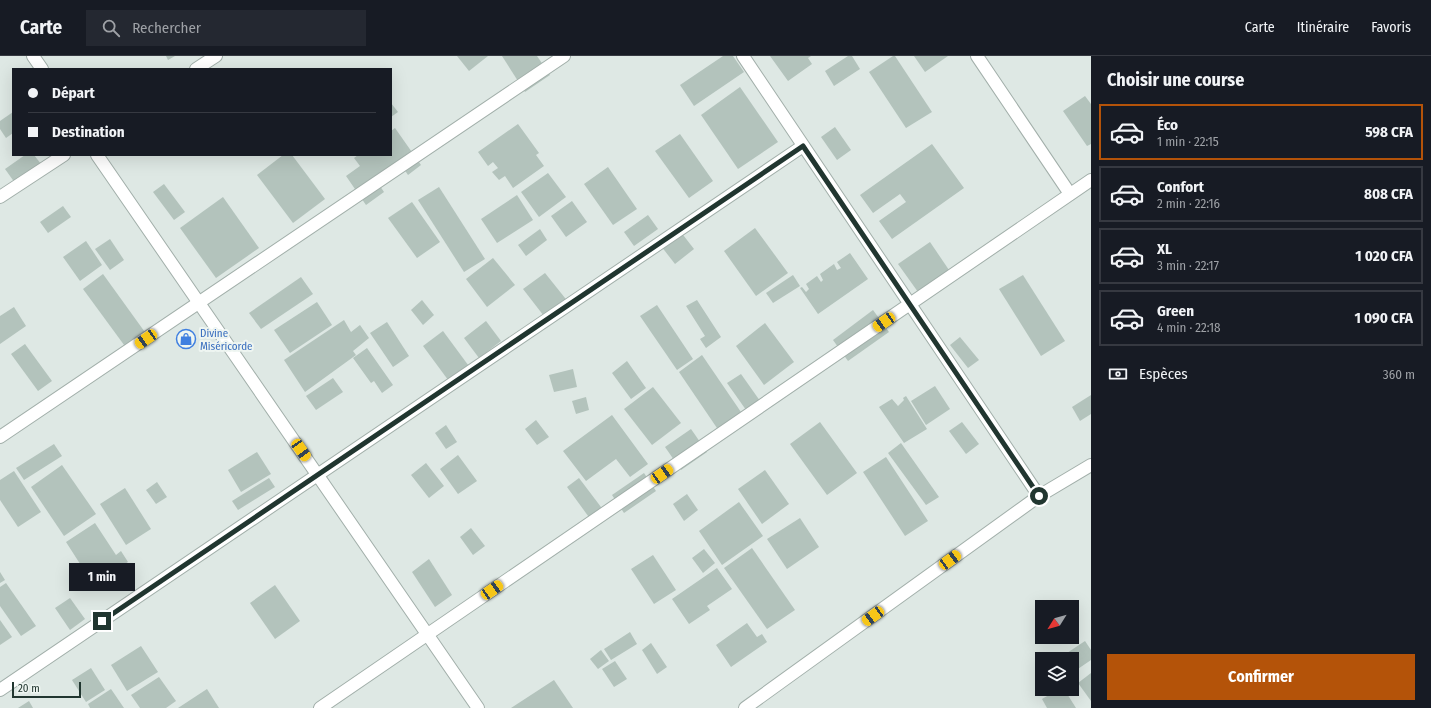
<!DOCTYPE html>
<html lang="fr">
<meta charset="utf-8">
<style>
body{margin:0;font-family:"Fira Sans Condensed",sans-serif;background:#242831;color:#f1f3f6;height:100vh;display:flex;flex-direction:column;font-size:15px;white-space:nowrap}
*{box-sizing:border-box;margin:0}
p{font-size:13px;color:#9ea1a6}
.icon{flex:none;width:22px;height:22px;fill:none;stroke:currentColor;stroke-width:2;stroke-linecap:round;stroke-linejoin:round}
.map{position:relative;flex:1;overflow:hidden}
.details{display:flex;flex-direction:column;background:#171b24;width:340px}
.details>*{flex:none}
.top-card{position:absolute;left:12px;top:12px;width:380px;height:88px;border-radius:0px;box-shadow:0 4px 16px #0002;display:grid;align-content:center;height:88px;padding:0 16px;background:#171b24}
.needle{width:26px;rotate:233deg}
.buttons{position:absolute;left:1035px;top:544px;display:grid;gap:8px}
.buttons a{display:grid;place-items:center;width:44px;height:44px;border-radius:0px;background:#171b24;box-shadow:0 4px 16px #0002;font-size:20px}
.scale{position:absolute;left:12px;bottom:10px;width:69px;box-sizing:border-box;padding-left:4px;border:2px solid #213630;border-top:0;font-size:11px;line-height:14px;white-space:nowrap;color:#213630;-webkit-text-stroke:3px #eef5f1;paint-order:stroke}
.end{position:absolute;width:18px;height:18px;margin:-9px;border:5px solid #213630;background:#fff;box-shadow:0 0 0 2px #fff}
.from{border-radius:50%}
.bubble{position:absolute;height:28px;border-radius:0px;background:#171b24;box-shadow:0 4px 16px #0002;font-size:13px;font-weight:700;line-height:28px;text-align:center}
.car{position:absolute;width:12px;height:24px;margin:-12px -6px;border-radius:5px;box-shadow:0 0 3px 1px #0007;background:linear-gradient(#f5c518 24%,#345 0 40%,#f5c518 0 76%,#345 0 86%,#f5c518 0)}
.top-card b{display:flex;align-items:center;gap:14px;height:38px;font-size:15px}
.top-card b+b{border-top:1px solid #363941}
.top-card i{width:10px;height:10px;background:#f1f3f6}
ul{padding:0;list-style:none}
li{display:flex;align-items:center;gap:12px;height:56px;margin:0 8px 6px;padding:0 8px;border:2px solid #363941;border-radius:0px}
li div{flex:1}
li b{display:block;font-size:15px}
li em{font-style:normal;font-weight:700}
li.active{border-color:#b45309}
li>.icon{width:36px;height:36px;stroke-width:1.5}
h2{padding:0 16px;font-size:18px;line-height:48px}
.pay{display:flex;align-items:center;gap:10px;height:44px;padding:0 16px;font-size:15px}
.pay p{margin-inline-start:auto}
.cta{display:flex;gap:8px;margin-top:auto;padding:8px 16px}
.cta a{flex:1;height:46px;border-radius:0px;background:#b45309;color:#fff;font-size:16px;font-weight:700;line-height:46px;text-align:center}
header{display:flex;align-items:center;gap:24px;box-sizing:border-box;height:56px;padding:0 20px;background:#171b24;border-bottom:1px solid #363941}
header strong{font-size:19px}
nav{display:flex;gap:22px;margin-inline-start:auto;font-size:14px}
.search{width:280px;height:36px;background:#242831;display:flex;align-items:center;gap:10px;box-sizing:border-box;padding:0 14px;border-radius:0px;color:#9ea1a6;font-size:15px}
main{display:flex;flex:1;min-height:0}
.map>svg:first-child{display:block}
.building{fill:#b3c3bc}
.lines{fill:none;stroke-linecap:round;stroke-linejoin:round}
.minor-casing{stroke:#a2afaa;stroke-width:14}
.tertiary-casing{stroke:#a2afaa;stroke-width:14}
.minor{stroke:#fff;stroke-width:12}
.tertiary{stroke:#fff;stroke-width:12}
.route{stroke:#213630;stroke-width:5}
.labels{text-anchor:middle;stroke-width:4;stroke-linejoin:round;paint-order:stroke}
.shop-label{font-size:11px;fill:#366cbe;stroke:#eef5f1;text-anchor:start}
</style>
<header>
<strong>Carte</strong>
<div class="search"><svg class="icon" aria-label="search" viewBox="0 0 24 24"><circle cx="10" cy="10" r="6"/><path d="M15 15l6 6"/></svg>Rechercher</div>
<nav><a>Carte</a><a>Itinéraire</a><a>Favoris</a></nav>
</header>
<main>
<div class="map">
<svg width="1091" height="652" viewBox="0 0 1091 652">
<rect width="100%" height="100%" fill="#dee8e4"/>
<g class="building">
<path d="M166,0h9l-7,4z"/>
<path d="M457,0h31l-19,15z"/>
<path d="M502,0h35l13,19 -25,17z"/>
<path d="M723,0h10l11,16 -50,34 -14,-21z"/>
<path d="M770,0h41l-3,2 4,6 -24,17z"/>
<path d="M848,0h4l8,13 -26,17 -9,-15z"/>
<path d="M893,0h2l37,56 -26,16 -37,-56z"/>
<path d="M914,0h34l-23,16z"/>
<path d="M740,31l38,55 -40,27 -37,-54z"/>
<path d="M1085,40l6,8v40l-4,2 -24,-35z"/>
<path d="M391,47l7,9 -7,5z"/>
<path d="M13,56v21l-7,5 -6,-9v-8z"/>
<path d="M518,68l21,29 -3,2 8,11 -31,22 -8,-12 -6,4 -7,-8 6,-4 -5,-6 -5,4 -10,-14z"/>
<path d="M835,71l16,23 -14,10 -16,-23z"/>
<path d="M395,72l26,37 -13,10 -4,-6 -24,17 4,6 -18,13 -20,-29 14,-10 -6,-8 4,-3h33v-24z"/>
<path d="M680,78l33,47 -24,17 -34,-47z"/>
<path d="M932,88l32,44 -72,51 -13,-18 27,-19 -6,-8 -27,19 -13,-18z"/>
<path d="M25,99h9l7,9 -26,19 -10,-14z"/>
<path d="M283,99h9l33,44 -32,24 -36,-48z"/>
<path d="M608,111l29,42 -24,16 -29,-41z"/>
<path d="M548,117l18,24 -27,20 -18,-25z"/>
<path d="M164,128l21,28 -11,8 -21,-28z"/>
<path d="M439,131l46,72 -21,13 -46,-72z"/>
<path d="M517,139l16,25 -36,23 -16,-24z"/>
<path d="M223,141l36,51 -43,30 -36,-50z"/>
<path d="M572,145l15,21 -21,15 -15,-21z"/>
<path d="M412,146l28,40 -23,16 -29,-40z"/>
<path d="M63,150l8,11 -23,16 -8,-11z"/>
<path d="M648,159l10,14 -24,17 -10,-14z"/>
<path d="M755,172l33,45 -32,23 -32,-45z"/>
<path d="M540,173l7,11 -21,16 -8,-11z"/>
<path d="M680,175l14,18 -19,15 -14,-18z"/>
<path d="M110,183l14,21 -14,10 -15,-21z"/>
<path d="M86,185l16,24 -22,16 -17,-24z"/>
<path d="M930,186l19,28 -31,22 -20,-28z"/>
<path d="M850,197l18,26 -50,35 -18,-26 2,-1 4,5 3,-3 -3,-5 11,-8 4,6 2,-2 -3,-6 14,-10 3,6 4,-2 -4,-6z"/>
<path d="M493,202l22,27 -28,22 -21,-28z"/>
<path d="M545,217l24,30 -22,17 -24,-31z"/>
<path d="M103,218l44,61 -20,14 -44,-60z"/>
<path d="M793,219l7,11 -27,17 -7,-10z"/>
<path d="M1023,219l42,66 -24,15 -42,-67z"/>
<path d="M301,221l12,17 -52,35 -12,-16z"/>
<path d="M422,244l12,15 -11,10 -12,-15z"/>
<path d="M697,244l24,37 -15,11 -6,-9 5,-3 -19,-30z"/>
<path d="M317,246l15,23 -42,28 -16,-23z"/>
<path d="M657,249l36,54 -16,11 -37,-54z"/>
<path d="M14,251l12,19 -26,18v-28z"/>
<path d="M873,254l16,22 -41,29 -15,-21z"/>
<path d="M344,264l7,12 9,-7 9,13 -16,13 3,4 -51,37 -21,-32z"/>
<path d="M486,265l15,20 -22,17 -15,-20z"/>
<path d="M387,266l22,34 -16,11 -23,-34z"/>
<path d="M765,267l29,39 -30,23 -28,-39z"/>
<path d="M443,275l31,42 -20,15 -31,-42z"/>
<path d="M960,281l19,23 -11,8 -18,-23z"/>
<path d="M25,288l27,37 -14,10 -27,-37z"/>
<path d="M367,292l26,37 -11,8 -8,-12 -3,2 -18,-25z"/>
<path d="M702,299l41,60 -24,16 -40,-59z"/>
<path d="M627,305l19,27 -15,11 -19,-26z"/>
<path d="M573,313l4,18 -23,5 -5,-17z"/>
<path d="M741,318l24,34 -14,9 -24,-34z"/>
<path d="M333,322l10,14 -27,18 -10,-14z"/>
<path d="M935,330l15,23 -24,16 -15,-24z"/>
<path d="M653,331l28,36 -29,22 -28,-36z"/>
<path d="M1091,339v19l-11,7 -8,-14z"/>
<path d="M906,340l21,33 -23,14 -25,-36 13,-8 6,7 6,-6 -1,-2z"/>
<path d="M586,341l3,13 -13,4 -4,-13z"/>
<path d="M612,359l36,49 -18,13 -14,-18 -30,22 -23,-30z"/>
<path d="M536,364l13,17 -12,8 -12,-16z"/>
<path d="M820,366l37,51 -30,22 -37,-51z"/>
<path d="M962,366l17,22 -13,10 -17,-23z"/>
<path d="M446,369l11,17 -11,7 -11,-16z"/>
<path d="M691,373l16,23 -26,18 -16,-23z"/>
<path d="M901,387l38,54 -13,8 -38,-52z"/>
<path d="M54,388l8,12 -38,24 -8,-12z"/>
<path d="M257,396l14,22 -30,18 -13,-22z"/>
<path d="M458,399l19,26 -19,13 -18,-25z"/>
<path d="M886,401l42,64 -23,15 -42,-64z"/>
<path d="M426,407l18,23 -15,12 -18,-23z"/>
<path d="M62,409l34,49 -32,22 -33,-49z"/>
<path d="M765,414l24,34 -27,20 -24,-35z"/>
<path d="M14,415l27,41 -23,15 -18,-27v-20z"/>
<path d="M644,417l12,18 -32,22 -12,-18z"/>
<path d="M269,422l6,9 -37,23 -6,-9z"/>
<path d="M579,422l25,33 -13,9 -24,-33z"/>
<path d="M157,426l10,15 -11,7 -10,-14z"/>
<path d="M125,432l26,41 -25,16 -26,-41z"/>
<path d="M687,438l11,16 -14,11 -11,-17z"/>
<path d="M739,446l24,34 -41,29 -23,-34z"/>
<path d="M800,462l19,29 -32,22 -20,-30z"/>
<path d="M95,467l21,32 5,-4 7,11 -35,22 -27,-42z"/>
<path d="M471,472l14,18 -12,9 -13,-18z"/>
<path d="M752,492l43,62 -28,19 -43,-61z"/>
<path d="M704,493l11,14 -12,10 -11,-15z"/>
<path d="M653,499l23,35 -22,14 -23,-35z"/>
<path d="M429,503l23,36 -17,12 -23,-35z"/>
<path d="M717,512l15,21 -25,17 3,4 -21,14 -17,-25z"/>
<path d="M0,516l5,8 -5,3z"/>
<path d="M6,527l30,43 -15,10 -21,-30v-19z"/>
<path d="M275,529l25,36 -25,18 -25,-36z"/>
<path d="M70,542l15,21 -15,11 -15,-22z"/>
<path d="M0,564l12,17 -12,8z"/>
<path d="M747,567l10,14 5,-3 5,8 -36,25 -15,-22z"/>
<path d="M630,576l7,12 -26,16 -7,-11z"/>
<path d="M1085,585l6,9v10l-19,13v-14h-14z"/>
<path d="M651,587l16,24 -10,7 -15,-24z"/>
<path d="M141,590l17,26 -31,19 -16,-26z"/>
<path d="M601,594l8,11 -11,8 -8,-10z"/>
<path d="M615,605l12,18 -13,8 -12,-18z"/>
<path d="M91,612l14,22 -19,12 -14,-22z"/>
<path d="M1091,617v28l-13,-18z"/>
<path d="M159,621l17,24 -10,7h-26l-9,-13z"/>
<path d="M554,624l19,28h-62z"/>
<path d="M111,633l13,19h-34l-2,-4z"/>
<path d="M207,633l12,19h-41z"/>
<path d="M1059,633h5l12,19h-29l-5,-9z"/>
<path d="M29,645l4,7h-15z"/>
</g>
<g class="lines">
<g class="minor-casing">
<g id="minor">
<path d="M743,0l296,440"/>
<path d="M977,0l93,138"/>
<path d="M196,13l20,-13"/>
<path d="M0,141l64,-42"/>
<path d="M0,381l564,-381"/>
<path d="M0,634l803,-544"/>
<path d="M320,652l771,-528"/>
</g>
</g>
<g class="tertiary-casing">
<g id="tertiary">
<path d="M33,0l9,13"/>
<path d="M97,99l381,553"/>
<path d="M745,652l294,-212 52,-31"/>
</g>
</g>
<use href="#minor" class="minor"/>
<use href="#tertiary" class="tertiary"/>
</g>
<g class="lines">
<path class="route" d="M102,565l701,-475 236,350"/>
</g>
<defs>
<g id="shop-ring" transform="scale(1)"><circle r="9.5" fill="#eef5f1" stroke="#3f7fe0" stroke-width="1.5"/><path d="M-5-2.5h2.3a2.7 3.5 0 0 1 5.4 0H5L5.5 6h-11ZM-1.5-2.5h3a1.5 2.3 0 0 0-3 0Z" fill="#3f7fe0"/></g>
</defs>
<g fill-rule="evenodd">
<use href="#shop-ring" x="186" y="283"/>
</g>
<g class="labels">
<g class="shop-label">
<text x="200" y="281">Divine<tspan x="200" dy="13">Miséricorde</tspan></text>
</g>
</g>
</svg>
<div class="buttons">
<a><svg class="needle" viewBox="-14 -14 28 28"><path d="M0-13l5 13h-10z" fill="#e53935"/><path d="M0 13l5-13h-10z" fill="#9ea1a6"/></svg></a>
<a><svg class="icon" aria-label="layers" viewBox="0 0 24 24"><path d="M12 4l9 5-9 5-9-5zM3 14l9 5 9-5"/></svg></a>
</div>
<div class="scale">20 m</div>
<i class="end from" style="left:1039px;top:440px"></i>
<i class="end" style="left:102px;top:565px"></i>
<div class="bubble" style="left:69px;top:507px;width:66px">1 min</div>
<i class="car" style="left:884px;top:266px;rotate:236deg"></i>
<i class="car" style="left:146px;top:283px;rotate:236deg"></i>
<i class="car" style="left:301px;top:394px;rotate:145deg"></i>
<i class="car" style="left:662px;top:418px;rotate:56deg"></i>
<i class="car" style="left:950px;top:504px;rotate:54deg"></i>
<i class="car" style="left:492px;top:534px;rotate:56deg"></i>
<i class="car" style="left:873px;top:560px;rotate:234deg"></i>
<div class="top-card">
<b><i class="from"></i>Départ</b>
<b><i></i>Destination</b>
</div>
</div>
<section class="details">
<h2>Choisir une course</h2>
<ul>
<li class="active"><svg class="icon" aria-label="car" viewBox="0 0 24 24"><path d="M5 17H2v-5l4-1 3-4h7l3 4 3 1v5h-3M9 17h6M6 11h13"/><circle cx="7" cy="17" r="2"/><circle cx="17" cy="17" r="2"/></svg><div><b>Éco</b><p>1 min · 22:15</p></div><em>598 CFA</em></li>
<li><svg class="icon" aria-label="car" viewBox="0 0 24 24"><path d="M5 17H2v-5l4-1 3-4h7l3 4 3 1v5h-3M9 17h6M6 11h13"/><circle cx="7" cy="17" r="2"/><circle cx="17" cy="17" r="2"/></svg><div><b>Confort</b><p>2 min · 22:16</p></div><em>808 CFA</em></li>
<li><svg class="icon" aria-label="car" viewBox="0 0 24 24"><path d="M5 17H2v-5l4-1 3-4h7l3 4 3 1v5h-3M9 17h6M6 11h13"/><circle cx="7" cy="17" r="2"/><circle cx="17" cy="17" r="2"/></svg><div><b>XL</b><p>3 min · 22:17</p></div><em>1 020 CFA</em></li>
<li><svg class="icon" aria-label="car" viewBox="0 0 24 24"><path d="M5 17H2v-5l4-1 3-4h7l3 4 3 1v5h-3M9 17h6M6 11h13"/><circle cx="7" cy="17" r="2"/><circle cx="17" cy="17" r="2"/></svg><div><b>Green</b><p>4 min · 22:18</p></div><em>1 090 CFA</em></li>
</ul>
<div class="pay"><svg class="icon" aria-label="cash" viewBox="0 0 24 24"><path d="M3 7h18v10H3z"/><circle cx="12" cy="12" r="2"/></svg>Espèces<p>360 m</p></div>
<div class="cta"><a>Confirmer</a></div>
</section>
</main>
